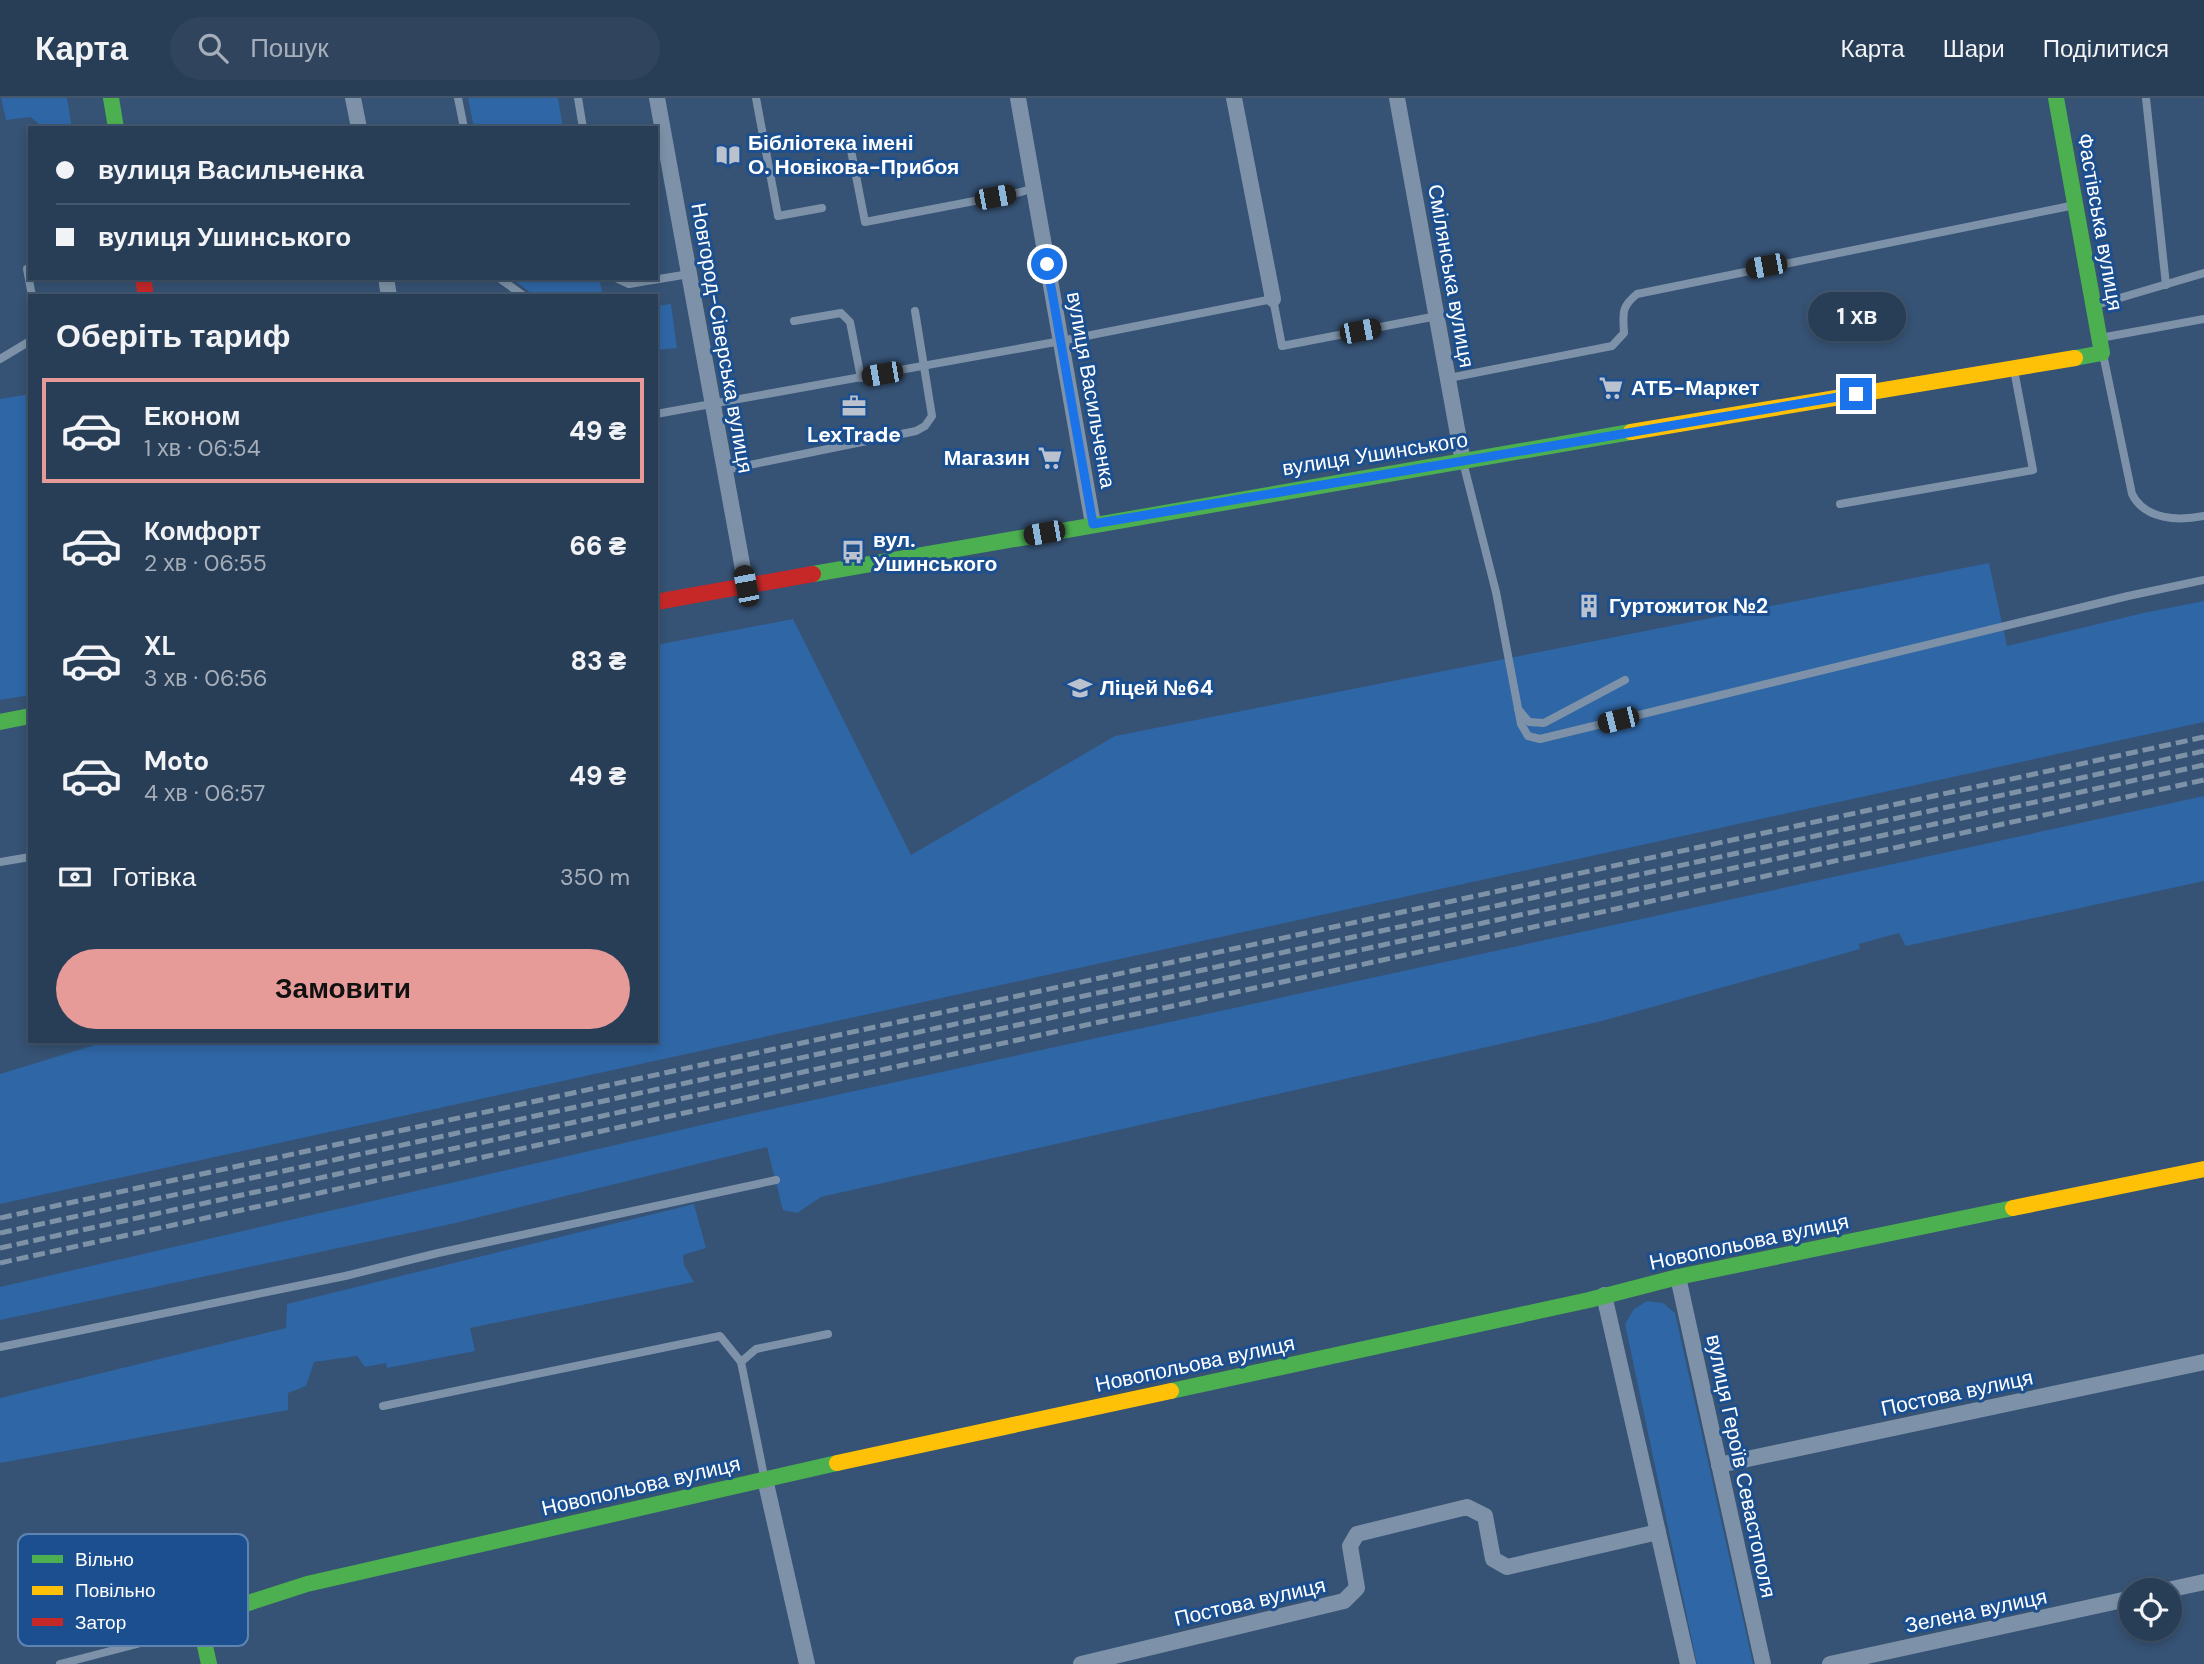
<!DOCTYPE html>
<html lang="uk">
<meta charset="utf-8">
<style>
body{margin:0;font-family:"DM Sans",sans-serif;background:#30455d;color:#f1f3f6;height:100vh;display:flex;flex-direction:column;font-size:26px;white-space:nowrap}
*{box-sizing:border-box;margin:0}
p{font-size:23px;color:#a5aeba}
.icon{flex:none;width:38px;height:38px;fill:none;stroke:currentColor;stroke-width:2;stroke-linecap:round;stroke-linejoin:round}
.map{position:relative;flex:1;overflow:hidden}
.side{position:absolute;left:28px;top:196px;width:630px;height:749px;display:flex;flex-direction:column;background:#283e57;border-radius:0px;box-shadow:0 4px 10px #0003,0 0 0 2px #44576d}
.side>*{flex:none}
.hud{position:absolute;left:28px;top:28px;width:630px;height:154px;border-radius:0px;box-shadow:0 4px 10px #0003,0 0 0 2px #44576d;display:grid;align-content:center;height:154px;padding:0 28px;background:#283e57}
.fabs{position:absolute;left:2119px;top:1480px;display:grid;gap:14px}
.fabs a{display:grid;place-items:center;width:63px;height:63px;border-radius:50%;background:#283e57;box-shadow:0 4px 10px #0003,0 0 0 2px #44576d;font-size:35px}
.end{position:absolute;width:32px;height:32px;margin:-16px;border:9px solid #1a73e8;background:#fff;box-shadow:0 0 0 4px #fff}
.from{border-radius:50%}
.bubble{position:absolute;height:49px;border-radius:24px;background:#283e57;box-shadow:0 4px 10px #0003,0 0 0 2px #44576d;font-size:23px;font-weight:800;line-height:49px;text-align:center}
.car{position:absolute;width:21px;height:42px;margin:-21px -10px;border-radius:9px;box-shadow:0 0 5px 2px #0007;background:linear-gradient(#222 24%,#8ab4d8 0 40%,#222 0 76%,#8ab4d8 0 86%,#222 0)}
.hud b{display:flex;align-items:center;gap:24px;height:66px;font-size:26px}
.hud b+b{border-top:2px solid #44576d}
.hud i{width:18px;height:18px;background:#f1f3f6}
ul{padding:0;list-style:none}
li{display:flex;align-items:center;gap:21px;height:105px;margin:0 14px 10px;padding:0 14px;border:4px solid transparent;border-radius:0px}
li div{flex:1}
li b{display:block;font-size:26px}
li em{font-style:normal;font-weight:800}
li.on{border-color:#e69b98}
li>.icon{width:63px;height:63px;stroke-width:1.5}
h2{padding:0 28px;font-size:32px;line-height:84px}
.pay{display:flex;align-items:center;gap:18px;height:77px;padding:0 28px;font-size:26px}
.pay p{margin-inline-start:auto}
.action{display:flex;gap:14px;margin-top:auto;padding:14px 28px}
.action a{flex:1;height:80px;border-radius:42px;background:#e69b98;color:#111;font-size:28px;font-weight:800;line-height:80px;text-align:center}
header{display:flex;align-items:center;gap:42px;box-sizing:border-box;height:98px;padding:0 35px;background:#283e57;border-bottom:2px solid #44576d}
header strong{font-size:33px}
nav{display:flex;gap:38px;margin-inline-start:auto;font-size:24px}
.search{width:490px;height:63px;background:#30455d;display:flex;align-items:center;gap:18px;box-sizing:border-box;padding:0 24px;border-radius:38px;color:#a5aeba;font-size:26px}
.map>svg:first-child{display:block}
.green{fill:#2f66a5}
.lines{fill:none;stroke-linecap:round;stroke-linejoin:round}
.lane{stroke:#7d92a8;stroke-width:8}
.street{stroke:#7d92a8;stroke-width:16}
.fast{stroke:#4caf50;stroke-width:16}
.slow{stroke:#ffc107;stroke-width:16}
.jam{stroke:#c62828;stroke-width:16}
.rail{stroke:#7e92a7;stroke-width:5;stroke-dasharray:12 5;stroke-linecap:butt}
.route{stroke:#1a73e8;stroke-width:9}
.labels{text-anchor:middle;stroke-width:6;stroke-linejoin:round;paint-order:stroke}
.poi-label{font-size:21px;font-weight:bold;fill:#fff;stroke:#1b4f8f;text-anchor:start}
.street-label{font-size:21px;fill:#fff;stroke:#1b4f8f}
.key{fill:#1b4f8f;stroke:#5f84b1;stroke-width:2}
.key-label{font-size:19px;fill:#fff}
</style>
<header>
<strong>Карта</strong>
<div class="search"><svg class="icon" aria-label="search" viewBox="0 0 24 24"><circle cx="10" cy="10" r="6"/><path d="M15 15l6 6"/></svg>Пошук</div>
<nav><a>Карта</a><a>Шари</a><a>Поділитися</a></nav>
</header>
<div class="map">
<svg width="2204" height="1566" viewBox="0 0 2204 1566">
<rect width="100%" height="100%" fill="#365274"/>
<g class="green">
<path d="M1,0h66l5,30h-29l-12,-11 -25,3z"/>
<path d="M468,0h90l5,30h-89z"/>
<path d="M511,180h88l4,18h-68z"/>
<path d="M671,206l6,44 -21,2v-44z"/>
<path d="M30,296v301l-30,5v-301z"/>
<path d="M1989,465l18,83 136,-33 61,-12v121l-2204,482v-130l108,-33h548v-396l137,-26 118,236 204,-119z"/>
<path d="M2204,698v85l-298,65 -7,-13 -40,11 1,5 -258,72 -781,176 -24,16 -14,-3 -16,-63 -316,77 -451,96v-33l758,-175z"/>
<path d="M694,1106l12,44 -23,7 1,10 10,17 -224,46 5,23 -88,17 -1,-5 -21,4 -8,-11 -43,6 -8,24 -18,7v17l-288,53v-65l286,-70 1,-24z"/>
<path d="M1647,1203l16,2 12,10 78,351h-56l-72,-340 9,-15z"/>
</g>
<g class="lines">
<g class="lane">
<path d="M458,0l6,30"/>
<path d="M578,0l5,30"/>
<path d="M756,0l22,118 44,-8"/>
<path d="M2146,0l20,187"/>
<path d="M850,47l15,77 156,-30 13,-4"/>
<path d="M27,171l5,27"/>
<path d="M499,180l25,18"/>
<path d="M616,180l13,6 60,-10"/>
<path d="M2096,207l108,-32"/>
<path d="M794,223l47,-8 9,9 11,56"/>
<path d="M2100,240l104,-19"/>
<path d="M2103,256l29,140c13,26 46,27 72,22"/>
<path d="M0,261l30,-18"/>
<path d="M1449,280l163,-32 12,-13c-1,-20 -3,-26 13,-39l438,-89"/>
<path d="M656,316l405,-73 212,-42 9,47 155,-30"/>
<path d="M1463,364l33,130 25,132 7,12 12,3 588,-143 76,-16"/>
<path d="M725,372l191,-39 9,-5 7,-10 -17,-105"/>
<path d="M1840,406l193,-34 -19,-100"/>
<path d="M1518,611l11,13 15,1 81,-43"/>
<path d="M0,764l30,-5"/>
<path d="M0,1249l345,-71 93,-23 338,-73"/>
<path d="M741,1264l15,-13 72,-15"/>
<path d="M383,1308l337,-70 21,26 23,114"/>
<path d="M60,1566l77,-20 59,-24"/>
</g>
<g class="street">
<path d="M353,0l6,30"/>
<path d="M657,0l89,488"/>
<path d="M1018,0l75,426"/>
<path d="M1234,0l39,201"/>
<path d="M1397,0l66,364"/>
<path d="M386,180l3,18"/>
<path d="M1678,1179l85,387"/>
<path d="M1604,1197l84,369"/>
<path d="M1719,1367l485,-103"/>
<path d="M765,1381l42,185"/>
<path d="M2163,1493l41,-9"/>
<path d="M1081,1566l263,-63 13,-13 -7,-42 7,-12 110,-27 18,9 8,43 14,8 151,-35"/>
<path d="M1830,1566l302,-66"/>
</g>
<g class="fast">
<path d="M111,0l5,30"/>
<path d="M2056,0l46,255 -27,5"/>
<path d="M813,476l818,-142"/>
<path d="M0,624l30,-6"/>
<path d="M1171,1293l418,-91 89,-23 335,-69"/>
<path d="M209,1566l-10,-45 108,-35 530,-121"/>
</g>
<g class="slow">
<path d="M1631,334l444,-74"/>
<path d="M2013,1110l191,-39"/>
<path d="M837,1365l334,-72"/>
</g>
<g class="jam">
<path d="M143,180l3,18"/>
<path d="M656,504l157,-28"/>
</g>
<g class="rail">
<path d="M0,1120l2204,-481"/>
<path d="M0,1135l2204,-482"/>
<path d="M0,1150l2204,-483"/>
<path d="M0,1165l2204,-483"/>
</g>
</g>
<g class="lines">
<path class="route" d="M1047,166l46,260 763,-130"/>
</g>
<defs>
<g id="library-bare" transform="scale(1.89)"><path d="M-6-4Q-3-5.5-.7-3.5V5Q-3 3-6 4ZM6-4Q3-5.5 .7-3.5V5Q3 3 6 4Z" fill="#b9c2ce" stroke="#1b4f8f" stroke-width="2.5" paint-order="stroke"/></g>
<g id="supermarket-bare" transform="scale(1.89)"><path d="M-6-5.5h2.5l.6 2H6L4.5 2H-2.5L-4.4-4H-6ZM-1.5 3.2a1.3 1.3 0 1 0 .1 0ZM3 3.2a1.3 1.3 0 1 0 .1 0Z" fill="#b9c2ce" stroke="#1b4f8f" stroke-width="2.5" paint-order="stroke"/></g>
<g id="office-bare" transform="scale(1.89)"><path d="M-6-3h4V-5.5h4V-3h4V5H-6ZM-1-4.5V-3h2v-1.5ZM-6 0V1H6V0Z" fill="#b9c2ce" stroke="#1b4f8f" stroke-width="2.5" paint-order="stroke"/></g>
<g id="bus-bare" transform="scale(1.89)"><path d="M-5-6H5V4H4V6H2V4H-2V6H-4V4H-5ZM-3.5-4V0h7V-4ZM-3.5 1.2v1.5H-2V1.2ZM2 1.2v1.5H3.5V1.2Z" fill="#b9c2ce" stroke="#1b4f8f" stroke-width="2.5" paint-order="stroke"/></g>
<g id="building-bare" transform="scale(1.89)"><path d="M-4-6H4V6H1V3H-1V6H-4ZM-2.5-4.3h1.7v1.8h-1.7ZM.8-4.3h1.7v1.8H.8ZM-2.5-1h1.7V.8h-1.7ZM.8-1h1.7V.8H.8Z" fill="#b9c2ce" stroke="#1b4f8f" stroke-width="2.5" paint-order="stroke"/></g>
<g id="school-bare" transform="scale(1.89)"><path d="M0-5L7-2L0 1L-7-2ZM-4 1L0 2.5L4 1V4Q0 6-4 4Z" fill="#b9c2ce" stroke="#1b4f8f" stroke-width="2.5" paint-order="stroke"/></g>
</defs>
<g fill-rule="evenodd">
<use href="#library-bare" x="728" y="57"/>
<use href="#supermarket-bare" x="1611" y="290"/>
<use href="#office-bare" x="854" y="308"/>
<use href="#supermarket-bare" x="1050" y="360"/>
<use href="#bus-bare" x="853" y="454"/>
<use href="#building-bare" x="1589" y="508"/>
<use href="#school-bare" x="1080" y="590"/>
</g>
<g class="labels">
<g class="poi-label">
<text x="748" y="52">Бібліотека імені<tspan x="748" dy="24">О. Новікова-Прибоя</tspan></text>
<text x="1631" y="297">АТБ-Маркет</text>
<text x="854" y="344" text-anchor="middle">LexTrade</text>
<text x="1030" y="367" text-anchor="end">Магазин</text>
<text x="873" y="449">вул.<tspan x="873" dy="24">Ушинського</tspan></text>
<text x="1609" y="515">Гуртожиток №2</text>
<text x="1100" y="597">Ліцей №64</text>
</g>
<g class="street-label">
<text transform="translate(2100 124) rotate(80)" y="7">Фастівська вулиця</text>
<text transform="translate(1451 178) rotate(80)" y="7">Смілянська вулиця</text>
<text transform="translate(722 240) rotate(80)" y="7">Новгород-Сіверська вулиця</text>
<text transform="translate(1091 292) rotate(80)" y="7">вулиця Васильченка</text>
<text transform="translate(1375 356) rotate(-9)" y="7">вулиця Ушинського</text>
<text transform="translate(1749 1144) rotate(-12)" y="7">Новопольова вулиця</text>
<text transform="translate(1195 1266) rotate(-12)" y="7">Новопольова вулиця</text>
<text transform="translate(1957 1295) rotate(-12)" y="7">Постова вулиця</text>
<text transform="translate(1741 1368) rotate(78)" y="7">вулиця Героїв Севастополя</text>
<text transform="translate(641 1388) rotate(-13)" y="7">Новопольова вулиця</text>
<text transform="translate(1250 1504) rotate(-13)" y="7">Постова вулиця</text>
<text transform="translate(1976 1513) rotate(-12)" y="7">Зелена вулиця</text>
</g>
</g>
<rect x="18" y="1436" width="230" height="112" rx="10" class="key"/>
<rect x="32" y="1457" width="31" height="8" fill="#4caf50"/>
<rect x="32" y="1488" width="31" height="9" fill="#ffc107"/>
<rect x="32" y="1520" width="31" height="8" fill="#c62828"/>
<g class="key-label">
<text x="75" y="1468">Вільно</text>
<text x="75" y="1499">Повільно</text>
<text x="75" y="1531">Затор</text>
</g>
</svg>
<div class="fabs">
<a><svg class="icon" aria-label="locate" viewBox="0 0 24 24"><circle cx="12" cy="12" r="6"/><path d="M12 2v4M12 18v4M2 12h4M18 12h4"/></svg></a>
</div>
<i class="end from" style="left:1047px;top:166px"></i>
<i class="end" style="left:1856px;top:296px"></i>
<div class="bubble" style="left:1808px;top:194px;width:98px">1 хв</div>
<i class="car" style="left:995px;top:99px;rotate:79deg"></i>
<i class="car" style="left:1766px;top:168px;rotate:259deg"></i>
<i class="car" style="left:1360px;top:233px;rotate:79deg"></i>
<i class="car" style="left:882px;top:276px;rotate:260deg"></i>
<i class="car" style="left:1044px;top:435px;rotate:260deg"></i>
<i class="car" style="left:746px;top:488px;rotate:349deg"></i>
<i class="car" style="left:1618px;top:622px;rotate:256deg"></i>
<div class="hud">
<b><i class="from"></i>вулиця Васильченка</b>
<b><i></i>вулиця Ушинського</b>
</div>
<section class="side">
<h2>Оберіть тариф</h2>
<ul>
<li class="on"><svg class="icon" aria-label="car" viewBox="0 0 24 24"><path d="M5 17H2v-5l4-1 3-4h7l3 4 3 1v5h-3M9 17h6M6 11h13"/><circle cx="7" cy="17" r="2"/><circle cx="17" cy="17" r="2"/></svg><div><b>Економ</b><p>1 хв · 06:54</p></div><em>49 ₴</em></li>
<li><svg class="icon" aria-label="car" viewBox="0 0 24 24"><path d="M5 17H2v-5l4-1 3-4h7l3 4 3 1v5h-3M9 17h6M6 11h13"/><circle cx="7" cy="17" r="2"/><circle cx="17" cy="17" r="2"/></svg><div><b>Комфорт</b><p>2 хв · 06:55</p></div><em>66 ₴</em></li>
<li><svg class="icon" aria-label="car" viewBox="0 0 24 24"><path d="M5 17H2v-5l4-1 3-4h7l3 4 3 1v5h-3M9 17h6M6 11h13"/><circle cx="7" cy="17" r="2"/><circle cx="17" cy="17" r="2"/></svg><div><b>XL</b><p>3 хв · 06:56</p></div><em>83 ₴</em></li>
<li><svg class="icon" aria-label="car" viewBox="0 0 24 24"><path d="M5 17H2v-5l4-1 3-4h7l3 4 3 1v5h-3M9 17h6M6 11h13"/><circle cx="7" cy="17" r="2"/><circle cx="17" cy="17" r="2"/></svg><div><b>Moto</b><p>4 хв · 06:57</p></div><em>49 ₴</em></li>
</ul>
<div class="pay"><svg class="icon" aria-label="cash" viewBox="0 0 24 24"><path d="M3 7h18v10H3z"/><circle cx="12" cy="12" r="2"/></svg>Готівка<p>350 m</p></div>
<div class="action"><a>Замовити</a></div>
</section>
</div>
